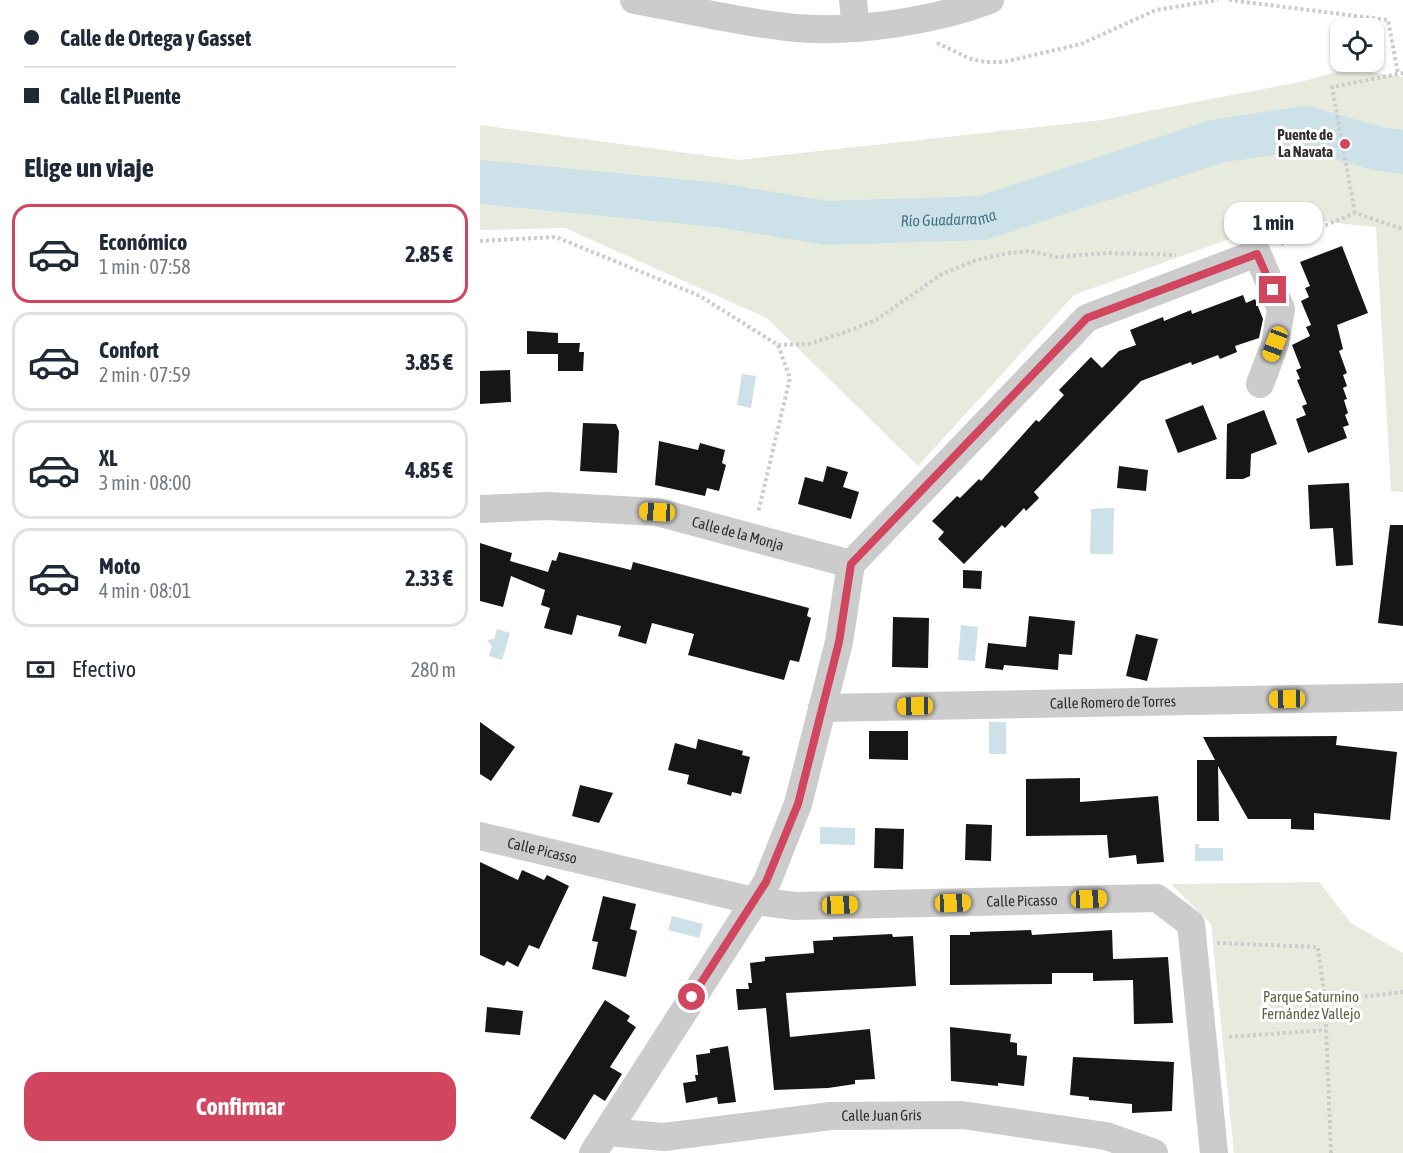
<!DOCTYPE html>
<html lang="es">
<meta charset="utf-8">
<style>
body{margin:0;font-family:"Asap Condensed",sans-serif;background:#f6f6f7;color:#1f2937;height:100vh;display:flex;flex-direction:column;font-size:22px;white-space:nowrap}
*{box-sizing:border-box;margin:0}
p{font-size:20px;color:#747a83}
.icon{flex:none;width:33px;height:33px;fill:none;stroke:currentColor;stroke-width:2;stroke-linecap:round;stroke-linejoin:round}
.map{position:relative;flex:1;overflow:hidden}
.sheet{display:flex;flex-direction:column;background:#fff;width:480px}
.sheet>*{flex:none}
.top-card{display:grid;align-content:center;height:132px;padding:0 24px;background:#fff}
.fabs{position:absolute;left:850px;top:18px;display:grid;gap:12px}
.fabs a{display:grid;place-items:center;width:54px;height:54px;border-radius:12px;background:#fff;box-shadow:0 2px 4px #0004;font-size:30px}
.end{position:absolute;width:27px;height:27px;margin:-14px;border:8px solid #d2455f;background:#fff;box-shadow:0 0 0 3px #fff}
.from{border-radius:50%}
.bubble{position:absolute;height:42px;border-radius:18px;background:#fff;box-shadow:0 2px 4px #0004;font-size:20px;font-weight:700;line-height:42px;text-align:center}
.car{position:absolute;width:18px;height:36px;margin:-18px -9px;border-radius:8px;box-shadow:0 0 4px 2px #0007;background:linear-gradient(#f5c518 24%,#345 0 40%,#f5c518 0 76%,#345 0 86%,#f5c518 0)}
.top-card b{display:flex;align-items:center;gap:21px;height:57px;font-size:22px}
.top-card b+b{border-top:2px solid #e0e1e3}
.top-card i{width:15px;height:15px;background:#1f2937}
ul{padding:0;list-style:none}
li{display:flex;align-items:center;gap:18px;height:99px;margin:0 12px 9px;padding:0 12px;border:3px solid #e0e1e3;border-radius:18px}
li div{flex:1}
li b{display:block;font-size:22px}
li em{font-style:normal;font-weight:700}
li.selected{border-color:#d2455f}
li>.icon{width:54px;height:54px;stroke-width:1.5}
h2{padding:0 24px;font-size:27px;line-height:72px}
.pay{display:flex;align-items:center;gap:15px;height:66px;padding:0 24px;font-size:22px}
.pay p{margin-inline-start:auto}
.cta{display:flex;gap:12px;margin-top:auto;padding:12px 24px}
.cta a{flex:1;height:69px;border-radius:18px;background:#d2455f;color:#fff;font-size:24px;font-weight:700;line-height:69px;text-align:center}
main{display:flex;flex:1;min-height:0}
.map>svg:first-child{display:block}
.green{fill:#e6ebde}
.water{fill:#cde1e8}
.lines{fill:none;stroke-linecap:round;stroke-linejoin:round}
.river{stroke:#cde1e8;stroke-width:44}
.building{fill:#161616}
.path{stroke:#ccc;stroke-width:4;stroke-dasharray:3 3;stroke-linecap:butt}
.street{stroke:#ccc;stroke-width:28}
.route{stroke:#d2455f;stroke-width:8}
.poi-dot{fill:#d2455f;stroke:#fff;stroke-width:2}
.labels{text-anchor:middle;stroke-width:6;stroke-linejoin:round;paint-order:stroke}
.poi-label{font-size:15px;font-weight:bold;fill:#2f2f2f;stroke:#fff;text-anchor:end}
.street-label{font-size:15px;fill:#2f2f2f;stroke:#fff}
.park-label{font-size:15px;fill:#566641;stroke:#fff}
.water-label{font-size:16px;font-style:italic;fill:#457688;stroke:#fff}
</style>
<main>
<section class="sheet">
<div class="top-card">
<b><i class="from"></i>Calle de Ortega y Gasset</b>
<b><i></i>Calle El Puente</b>
</div>
<h2>Elige un viaje</h2>
<ul>
<li class="selected"><svg class="icon" aria-label="car" viewBox="0 0 24 24"><path d="M5 17H2v-5l4-1 3-4h7l3 4 3 1v5h-3M9 17h6M6 11h13"/><circle cx="7" cy="17" r="2"/><circle cx="17" cy="17" r="2"/></svg><div><b>Económico</b><p>1 min · 07:58</p></div><em>2.85 €</em></li>
<li><svg class="icon" aria-label="car" viewBox="0 0 24 24"><path d="M5 17H2v-5l4-1 3-4h7l3 4 3 1v5h-3M9 17h6M6 11h13"/><circle cx="7" cy="17" r="2"/><circle cx="17" cy="17" r="2"/></svg><div><b>Confort</b><p>2 min · 07:59</p></div><em>3.85 €</em></li>
<li><svg class="icon" aria-label="car" viewBox="0 0 24 24"><path d="M5 17H2v-5l4-1 3-4h7l3 4 3 1v5h-3M9 17h6M6 11h13"/><circle cx="7" cy="17" r="2"/><circle cx="17" cy="17" r="2"/></svg><div><b>XL</b><p>3 min · 08:00</p></div><em>4.85 €</em></li>
<li><svg class="icon" aria-label="car" viewBox="0 0 24 24"><path d="M5 17H2v-5l4-1 3-4h7l3 4 3 1v5h-3M9 17h6M6 11h13"/><circle cx="7" cy="17" r="2"/><circle cx="17" cy="17" r="2"/></svg><div><b>Moto</b><p>4 min · 08:01</p></div><em>2.33 €</em></li>
</ul>
<div class="pay"><svg class="icon" aria-label="cash" viewBox="0 0 24 24"><path d="M3 7h18v10H3z"/><circle cx="12" cy="12" r="2"/></svg>Efectivo<p>280 m</p></div>
<div class="cta"><a>Confirmar</a></div>
</section>
<div class="map">
<svg width="923" height="1153" viewBox="0 0 923 1153">
<rect width="100%" height="100%" fill="#fff"/>
<g class="green">
<path d="M869,69l54,8v415l-12,-1 -15,-264 -89,-9 -213,77 -156,171 -151,-148 -202,-90 -85,2v-105l258,35 364,-40 198,-38z"/>
<path d="M839,882l32,41 52,30v200h-169l-23,-229 -40,-40z"/>
</g>
<g class="water">
<path d="M262,374l14,2 -5,32 -14,-3z"/>
<path d="M634,508l-1,46h-23l1,-45z"/>
<path d="M481,625l17,2 -3,34 -17,-1z"/>
<path d="M17,629l13,4 -8,27 -13,-4 3,-10 -5,-6 7,-1z"/>
<rect x="509" y="722" width="17" height="32"/>
<path d="M340,827l35,1v17l-35,-1z"/>
<path d="M715,844h4v4h24v13h-28z"/>
<path d="M192,916l31,8 -4,14 -31,-8z"/>
</g>
<g class="lines">
<path class="river" id="s1" d="M0,182l238,23 109,18 155,-5 236,-77 87,-13 75,21 23,3"/>
</g>
<g class="building">
<path d="M862,246l26,67 -31,12 6,24 -4,2 8,22 -4,2 4,11 -4,2 4,11 -3,1 4,13 -3,2 4,10 -6,2 4,11 -39,15 -12,-34 10,-4 -4,-9 5,-2 -10,-24 3,-1 -4,-9 5,-2 -9,-23 18,-9 -4,-9 5,-2 -10,-24 8,-4 -4,-9 5,-2 -10,-24z"/>
<path d="M763,295l3,8 9,-4 8,20 -4,19 -24,8 2,6 -17,7 -2,-4 -26,10 -1,-3 -50,19 -107,111 5,6 -13,13 -2,-3 -19,20 -3,-3 -38,39 -26,-25 6,-7 -12,-11 25,-25 3,2 19,-19 2,2 55,-61 3,2 25,-27 -5,-5 32,-33 11,11 17,-17 17,-6 -6,-15 33,-13 1,4 27,-11 1,4z"/>
<path d="M47,331l31,2v21h-31z"/>
<path d="M78,343h22l-1,9h5l-1,19h-25z"/>
<path d="M30,370l1,32 -31,2v-33z"/>
<path d="M723,405l14,34 -39,14 -13,-33z"/>
<path d="M784,410l13,34 -26,10 -1,22 -7,3h-17l1,-55z"/>
<path d="M103,423l33,1 3,7 -2,42 -37,-2z"/>
<path d="M179,441l39,9 2,-7 25,7 -3,13 4,2 -7,26 -12,-3 -2,8 -50,-11z"/>
<path d="M347,466l21,6 -5,15 16,5 -8,27 -53,-15 7,-27 18,5z"/>
<path d="M639,466l29,4 -2,21 -29,-3z"/>
<path d="M869,483l4,82 -17,1 -3,-38 -23,1 -2,-44z"/>
<path d="M910,525h13v101l-25,-3z"/>
<path d="M0,543l32,10 -2,8 38,11 4,-12 4,1 3,-9 72,18 2,-8 176,46 -2,8 4,2 -12,44 -9,-2 -6,20 -96,-25 6,-21 -42,-11 -6,21 -28,-8 3,-10 -44,-11 -5,20 -28,-7 6,-20 -9,-3 4,-15 -34,-14 -8,31 -23,-6z"/>
<path d="M483,570l19,1 -1,18 -18,-1z"/>
<path d="M549,616l46,5 -3,34 -13,-1 -1,16 -54,-5 -1,5 -18,-2 3,-25 38,4z"/>
<path d="M413,617l36,1 -1,50 -36,-1z"/>
<path d="M656,634l22,5 -11,42 -21,-5z"/>
<path d="M0,722l35,25 -24,34 -11,-7z"/>
<path d="M389,731h39v29l-39,-1z"/>
<path d="M857,736l-1,9 61,7 -7,68 -76,-7v17l-23,-1v-10h-43l-30,-53 1,55h-22v-61h18l-12,-23z"/>
<path d="M218,739l45,12 -1,4 8,2 -9,37 -9,-2 -1,4 -44,-12 2,-9 -21,-5 7,-27 21,6z"/>
<path d="M600,778v24l78,-6 6,66 -27,2 -1,-9 -27,3 -2,-23 -81,1v-57z"/>
<path d="M100,785l33,8 -14,30 -27,-7z"/>
<path d="M486,824l26,1 -1,36 -26,-1z"/>
<path d="M395,828l29,1 -1,40 -29,-1z"/>
<path d="M0,862l38,18 4,-10 22,10 3,-5 22,11 -30,63 -10,-4 -11,22 -11,-6 -3,5 -24,-11z"/>
<path d="M123,896l33,8 -6,25 7,2 -11,46 -34,-8 6,-27 -6,-1z"/>
<path d="M551,930l1,5 80,-5 1,29 55,-2 5,66 -39,1 -1,-44 -40,1v-8h-41v11l-102,1v-50h20v-3z"/>
<path d="M412,934l1,3 20,-1 3,50 -130,7 4,44 80,-8 5,50 -20,1v4l-27,4 -54,2 -8,-82 -28,2 -2,-21h13l-1,-6h4l-2,-20 15,-2v-4l49,-4 -1,-12 20,-1v-3z"/>
<path d="M125,1000l25,16 -3,5 9,6 -26,40 12,7 -17,27 -11,-7 -29,46 -35,-22z"/>
<path d="M7,1007l36,4 -3,24 -35,-3z"/>
<path d="M470,1027l61,7 -1,8 7,1v12l10,1 -3,30 -26,-3v3l-47,-5z"/>
<path d="M248,1046l8,56 -18,2 -1,-7 -31,6 -3,-20 13,-2 -1,-6h3l-2,-20 14,-2v-4z"/>
<path d="M593,1057l101,5 -2,49 -40,2v-9l-43,-4v-3l-19,-2z"/>
</g>
<g class="lines">
<g class="path">
<path d="M749,0l159,20 10,54"/>
<path d="M457,43l34,16 15,3h18l77,-18 75,-34 62,-10"/>
<path d="M875,213l-23,-126 71,-14"/>
<path d="M0,241l76,-4 144,59 78,49 12,33 -32,135"/>
<path d="M801,244l74,-31 48,16"/>
<path d="M298,345l31,-1 34,-11 33,-13 66,-46 34,-14 33,-7 21,-2 26,6 53,-4 67,2"/>
<path d="M737,943l101,4 7,54"/>
<path d="M749,1037l97,-7"/>
<path d="M851,1153l-6,-152 78,-9"/>
</g>
<g class="street">
<path d="M154,0c53,9 108,23 162,28 60,5 138,-7 194,-28"/>
<path d="M373,0l3,28"/>
<path id="s2" d="M0,509l68,-3 109,6 194,52"/>
<path id="s3" d="M342,708l581,-11"/>
<path id="s4" d="M0,836l274,65 41,5 362,-8 34,26 23,229"/>
<path id="s5" d="M127,1132l57,5 167,-21 131,-1 144,21 48,17"/>
<path d="M113,1153l174,-271 31,-78 41,-162 12,-78 236,-246 170,-65 24,56 -6,35 -15,40"/>
</g>
</g>
<g class="lines">
<path class="route" d="M212,997l74,-115 32,-78 41,-162 12,-78 236,-246 170,-64 16,36"/>
</g>
<circle class="poi-dot" cx="865" cy="144" r="6"/>
<g class="labels">
<g class="poi-label">
<text x="853" y="140">Puente de<tspan x="853" dy="17">La Navata</tspan></text>
</g>
<g class="street-label">
<text dy="5" stroke="none"><textPath href="#s2" startOffset="261">Calle de la Monja</textPath></text>
<text dy="5" stroke="none"><textPath href="#s3" startOffset="291">Calle Romero de Torres</textPath></text>
<text dy="5" stroke="none"><textPath href="#s4" startOffset="64">Calle Picasso</textPath></text>
<text dy="5" stroke="none"><textPath href="#s4" startOffset="550">Calle Picasso</textPath></text>
<text dy="5" stroke="none"><textPath href="#s5" startOffset="276">Calle Juan Gris</textPath></text>
</g>
<g class="park-label">
<text x="831" y="1002">Parque Saturnino<tspan x="831" dy="17">Fernández Vallejo</tspan></text>
</g>
<g class="water-label">
<text dy="6" stroke="none"><textPath href="#s1" startOffset="471">Río Guadarrama</textPath></text>
</g>
</g>
</svg>
<div class="fabs">
<a><svg class="icon" aria-label="locate" viewBox="0 0 24 24"><circle cx="12" cy="12" r="6"/><path d="M12 2v4M12 18v4M2 12h4M18 12h4"/></svg></a>
</div>
<i class="end from" style="left:212px;top:997px"></i>
<i class="end" style="left:793px;top:290px"></i>
<div class="bubble" style="left:744px;top:202px;width:99px">1 min</div>
<i class="car" style="left:795px;top:344px;rotate:201deg"></i>
<i class="car" style="left:177px;top:512px;rotate:273deg"></i>
<i class="car" style="left:807px;top:699px;rotate:269deg"></i>
<i class="car" style="left:435px;top:706px;rotate:269deg"></i>
<i class="car" style="left:609px;top:899px;rotate:88deg"></i>
<i class="car" style="left:473px;top:903px;rotate:88deg"></i>
<i class="car" style="left:360px;top:905px;rotate:88deg"></i>
</div>
</main>
